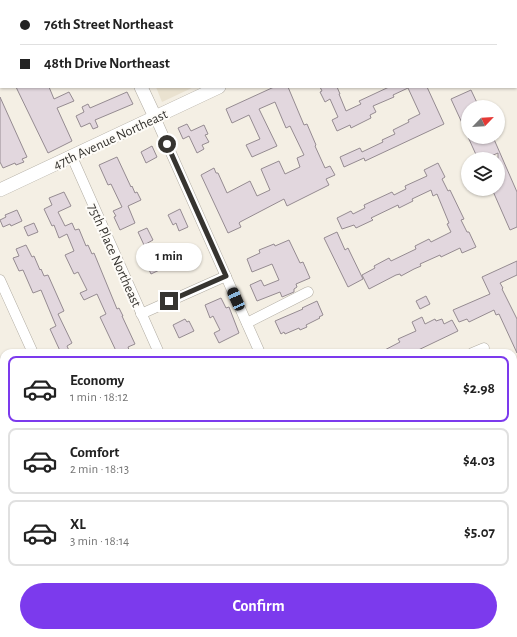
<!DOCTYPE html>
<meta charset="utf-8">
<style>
body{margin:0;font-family:"Alegreya Sans",sans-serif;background:#f6f6f6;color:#222;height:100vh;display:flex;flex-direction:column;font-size:15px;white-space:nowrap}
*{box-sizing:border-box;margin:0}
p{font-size:13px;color:#767676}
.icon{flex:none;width:22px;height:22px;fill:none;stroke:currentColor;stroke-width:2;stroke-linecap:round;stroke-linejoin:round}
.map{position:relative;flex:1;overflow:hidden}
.side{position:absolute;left:0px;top:349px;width:517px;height:288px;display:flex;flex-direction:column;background:#fff;border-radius:12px 12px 0 0;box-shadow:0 1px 3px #0004}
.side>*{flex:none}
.top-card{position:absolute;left:0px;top:0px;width:517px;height:88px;box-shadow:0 1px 3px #0004;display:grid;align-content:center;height:88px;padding:0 20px;background:#fff}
.needle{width:26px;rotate:65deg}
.tools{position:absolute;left:461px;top:100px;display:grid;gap:8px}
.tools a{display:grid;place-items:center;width:44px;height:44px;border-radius:50%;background:#fff;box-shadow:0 1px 3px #0004;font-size:20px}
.end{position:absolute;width:18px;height:18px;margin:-9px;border:5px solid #363430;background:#fff;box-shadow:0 0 0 2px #fff}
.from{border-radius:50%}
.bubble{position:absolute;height:28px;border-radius:14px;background:#fff;box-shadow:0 1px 3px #0004;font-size:13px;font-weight:600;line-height:28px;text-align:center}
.car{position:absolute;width:12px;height:24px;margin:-12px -6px;border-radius:5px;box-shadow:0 0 3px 1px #0007;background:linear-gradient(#222 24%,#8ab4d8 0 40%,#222 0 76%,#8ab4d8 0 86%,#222 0)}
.top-card b{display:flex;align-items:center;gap:14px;height:38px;font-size:15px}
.top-card b+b{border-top:1px solid #e0e0e0}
.top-card i{width:10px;height:10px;background:#222}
ul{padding:7px 0 0;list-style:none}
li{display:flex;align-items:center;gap:12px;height:66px;margin:0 8px 6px;padding:0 12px;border:2px solid #e0e0e0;border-radius:8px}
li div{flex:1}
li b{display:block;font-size:15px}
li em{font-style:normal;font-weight:600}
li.active{border-color:#7c3aed}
li>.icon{width:36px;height:36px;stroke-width:1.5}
.button{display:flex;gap:8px;margin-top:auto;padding:8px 20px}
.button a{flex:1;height:46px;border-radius:24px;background:#7c3aed;color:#fff;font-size:16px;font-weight:600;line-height:46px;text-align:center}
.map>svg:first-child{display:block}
.built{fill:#eae2d0}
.building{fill:#e2d7de;stroke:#958b91}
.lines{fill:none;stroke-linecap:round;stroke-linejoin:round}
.minor-casing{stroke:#b1aca2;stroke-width:11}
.tertiary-casing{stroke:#b1aca2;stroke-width:14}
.minor{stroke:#fff;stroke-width:10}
.tertiary{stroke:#fff;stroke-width:13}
.route{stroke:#363430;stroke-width:5}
.labels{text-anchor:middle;stroke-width:4;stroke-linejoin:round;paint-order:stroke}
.street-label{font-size:14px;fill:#363430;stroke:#fefcf8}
</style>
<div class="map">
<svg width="517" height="637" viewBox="0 0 517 637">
<rect width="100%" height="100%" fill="#f4efe4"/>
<g class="built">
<path d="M118,0h261l-261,1z"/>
<path d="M156,87h38l-32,15z"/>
</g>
<g class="building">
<path d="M16,87h33l5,12 15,-7 5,9 -17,7 15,33 -24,12z"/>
<path d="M274,87h14l16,38 3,-1 9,21 -1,1 10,22 5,-2 5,9 -9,4 3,6 -42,21 -3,-7 -44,23 -1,1 2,4 -13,6 -27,-58 13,-7 2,5h2l9,20 23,-12 7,15 13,-6 -9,-21 18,-8 6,13 15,-7 -3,-9 7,-3 -14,-29 -4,2 -11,-26 -16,7 18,37 -25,11 -6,-12 14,-6 -11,-24 -17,8 -6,-14z"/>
<path d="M320,87h17l3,7h-1l7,17 15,-7 -2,-3 30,-14h38l17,37 -79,37 -1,-3 -20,9 -4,-10 20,-9 2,4 21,-10 -1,-2 13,-6 -2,-4 16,-8 -1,-2 12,-6 -12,-26 -15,7 1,2 -21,9 3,6 -6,3 1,3 -20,10 -1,-3 -13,6 -5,-11 6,-3 -8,-18 -5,3 -5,-10 2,-1z"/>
<path d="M471,90l8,17h-11v29l-17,-37z"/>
<path d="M127,92l6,12 -38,16 3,7 -5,2 -3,-6 -9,4 -5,-11 8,-4 -2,-5 6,-3 2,4z"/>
<path d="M0,97l27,60 -5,2 2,3 -8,3 -1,-2 -12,5 -3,-6z"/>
<path d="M187,124l4,7 13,-6 4,9 -3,1 4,7 -7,3 2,4 -7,4 -8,-17 -6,3 -5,-11z"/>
<path d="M468,137h25l24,55v35l-7,3 -18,-41h6v-36l-14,6h-6z"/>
<path d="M152,146l5,11 -11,6 -5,-11z"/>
<path d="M117,157l14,30 1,-1 3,7 2,-1 4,8 -13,6 7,17 -15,7 -6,-13 2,-1 -3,-5 9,-4 -11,-23 -3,1 -9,-20z"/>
<path d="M438,163l7,14 -3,2 6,12 2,-1 14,29 -3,1 6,12h2l7,15 -14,6 -2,-5 -19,9 -1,-2 -20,9 1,2 -7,3 -13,7 -1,-2 -4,1 -27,14 -7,-14 13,-7 -1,-2 15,-8 2,3 25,-12 -1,-3 14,-7 2,3 20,-10 -4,-8 2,-1 -12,-29 -4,2 -2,-6 -19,9 1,2 -14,7 -1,-3 -27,13 2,2 -17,8 -2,-3 -12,4 -5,-11 14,-7 2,3 12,-6 -1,-3 28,-13 2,3 12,-6 -1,-3 22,-10 -3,-6z"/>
<path d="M64,192l7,14 -13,6 7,14 7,-3 3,7 4,-1 7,17 2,-1 4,9 2,-1 23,56 2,-1 4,8h-1l13,28 -7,3 2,6h-13l-17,-36 6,-3 -9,-20 -13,6 -4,-7 7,-3 -9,-18 -4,2 -9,-19 9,-4 -7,-17 -8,4 -5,-13 -2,1 -8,-17 8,-4 -3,-7z"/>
<path d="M180,209l8,18 -9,4 -3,-8 -3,2 -5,-10z"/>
<path d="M17,210l5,11 -11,5 -1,-2 -7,3 -3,-7 6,-3 -1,-2z"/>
<path d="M34,223l4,9 -10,4 -4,-9z"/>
<path d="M147,228l6,12 -9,5 -6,-13z"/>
<path d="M337,232l8,18 3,-2 15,31 -15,8 -24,-49z"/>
<path d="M289,240l11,23 3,-1 7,16 -14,6 1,3 -3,2v3l-12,5 -2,-5 -23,9 -7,-16 11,-5 3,6 15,-6 -7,-16 -20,8 -5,-13 13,-6 -1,-3 15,-6 1,2z"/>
<path d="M26,245l6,12 2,-1 6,14 1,-1 3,7 4,-1 16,36 -6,3 14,29 -5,3 3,7h-9l-11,-24 6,-3 -15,-36 -8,3 -10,-23 -4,1 -6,-13 6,-2 -3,-7z"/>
<path d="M174,248l2,6 12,-6 7,15 -15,6 -1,-3 -3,2 -2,-5 -23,11 -6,-13z"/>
<path d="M517,261v14l-17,8 3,5 -1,1 15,30v34l-18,-39 -3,1 -2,-5 -25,12 -2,-3 -8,3 -6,-12 37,-16 -8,-17z"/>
<path d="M426,296l4,8 -10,5 -4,-8z"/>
<path d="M221,298l5,10 3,-1 10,26 -20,10 -5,-10 6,-3 -7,-14 -3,2 -5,-13z"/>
<path d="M317,301l6,14 -4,2 1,1 -14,7 1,2 -7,3 -1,-2 -14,6 -1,-2 -3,2 -6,-13 28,-12 -1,-1z"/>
<path d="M422,317l3,7 10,-5 1,2 6,-2 2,5 8,-4 6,11 -46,22h-33l21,-11 -2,-3 18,-8 -4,-9z"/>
<path d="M185,319l2,3 2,-1 5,10 -15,7 -6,-13z"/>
</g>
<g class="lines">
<g class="minor-casing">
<g id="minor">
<path d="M155,117l105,236"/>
<path d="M72,157l87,196"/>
<path d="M0,280l33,73"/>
<path d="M141,314l85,-38"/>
<path d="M247,323l61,-31"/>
<path d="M472,353l12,-5"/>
<path d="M0,552l4,9"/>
<path d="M0,574l4,-2"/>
<path d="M36,633l1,4"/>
<path d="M158,633l2,4"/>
<path d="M287,633l2,4"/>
<path d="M397,633l2,4"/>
</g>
</g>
<g class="tertiary-casing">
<g id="tertiary">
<path d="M102,0l1,1"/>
<path d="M402,1l2,-1"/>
<path d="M141,87l14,30"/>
<path d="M0,190l219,-103"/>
<path d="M513,556l4,-2"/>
<path d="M342,637l8,-4"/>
</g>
</g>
<use href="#minor" class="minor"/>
<use href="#tertiary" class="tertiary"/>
</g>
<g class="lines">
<path class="route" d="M167,144l59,132 -57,25"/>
</g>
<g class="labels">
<g class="street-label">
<text transform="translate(110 139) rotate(-25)" y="5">47th Avenue Northeast</text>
<text transform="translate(115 255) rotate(66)" y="5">75th Place Northeast</text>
</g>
</g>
</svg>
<div class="tools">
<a><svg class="needle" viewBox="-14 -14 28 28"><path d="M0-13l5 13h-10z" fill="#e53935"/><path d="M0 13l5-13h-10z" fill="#767676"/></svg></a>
<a><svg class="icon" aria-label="layers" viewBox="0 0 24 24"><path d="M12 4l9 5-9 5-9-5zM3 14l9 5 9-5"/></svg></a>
</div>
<i class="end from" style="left:167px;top:144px"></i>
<i class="end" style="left:169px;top:301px"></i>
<div class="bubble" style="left:136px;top:243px;width:66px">1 min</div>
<i class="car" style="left:236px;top:299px;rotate:336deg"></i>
<div class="top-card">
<b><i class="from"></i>76th Street Northeast</b>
<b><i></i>48th Drive Northeast</b>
</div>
<section class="side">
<ul>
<li class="active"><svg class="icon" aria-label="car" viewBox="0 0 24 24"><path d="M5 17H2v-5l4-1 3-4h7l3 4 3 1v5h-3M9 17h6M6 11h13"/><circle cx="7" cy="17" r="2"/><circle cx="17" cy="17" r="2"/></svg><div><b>Economy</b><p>1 min · 18:12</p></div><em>$2.98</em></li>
<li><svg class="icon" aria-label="car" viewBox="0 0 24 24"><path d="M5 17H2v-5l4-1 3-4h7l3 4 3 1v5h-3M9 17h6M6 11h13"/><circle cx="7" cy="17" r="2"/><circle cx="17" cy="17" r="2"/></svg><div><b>Comfort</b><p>2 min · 18:13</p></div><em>$4.03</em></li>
<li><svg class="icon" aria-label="car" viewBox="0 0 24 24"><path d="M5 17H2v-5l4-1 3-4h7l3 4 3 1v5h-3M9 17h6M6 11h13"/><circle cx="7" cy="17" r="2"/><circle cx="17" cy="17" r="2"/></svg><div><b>XL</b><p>3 min · 18:14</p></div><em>$5.07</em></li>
</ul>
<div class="button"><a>Confirm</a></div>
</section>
</div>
